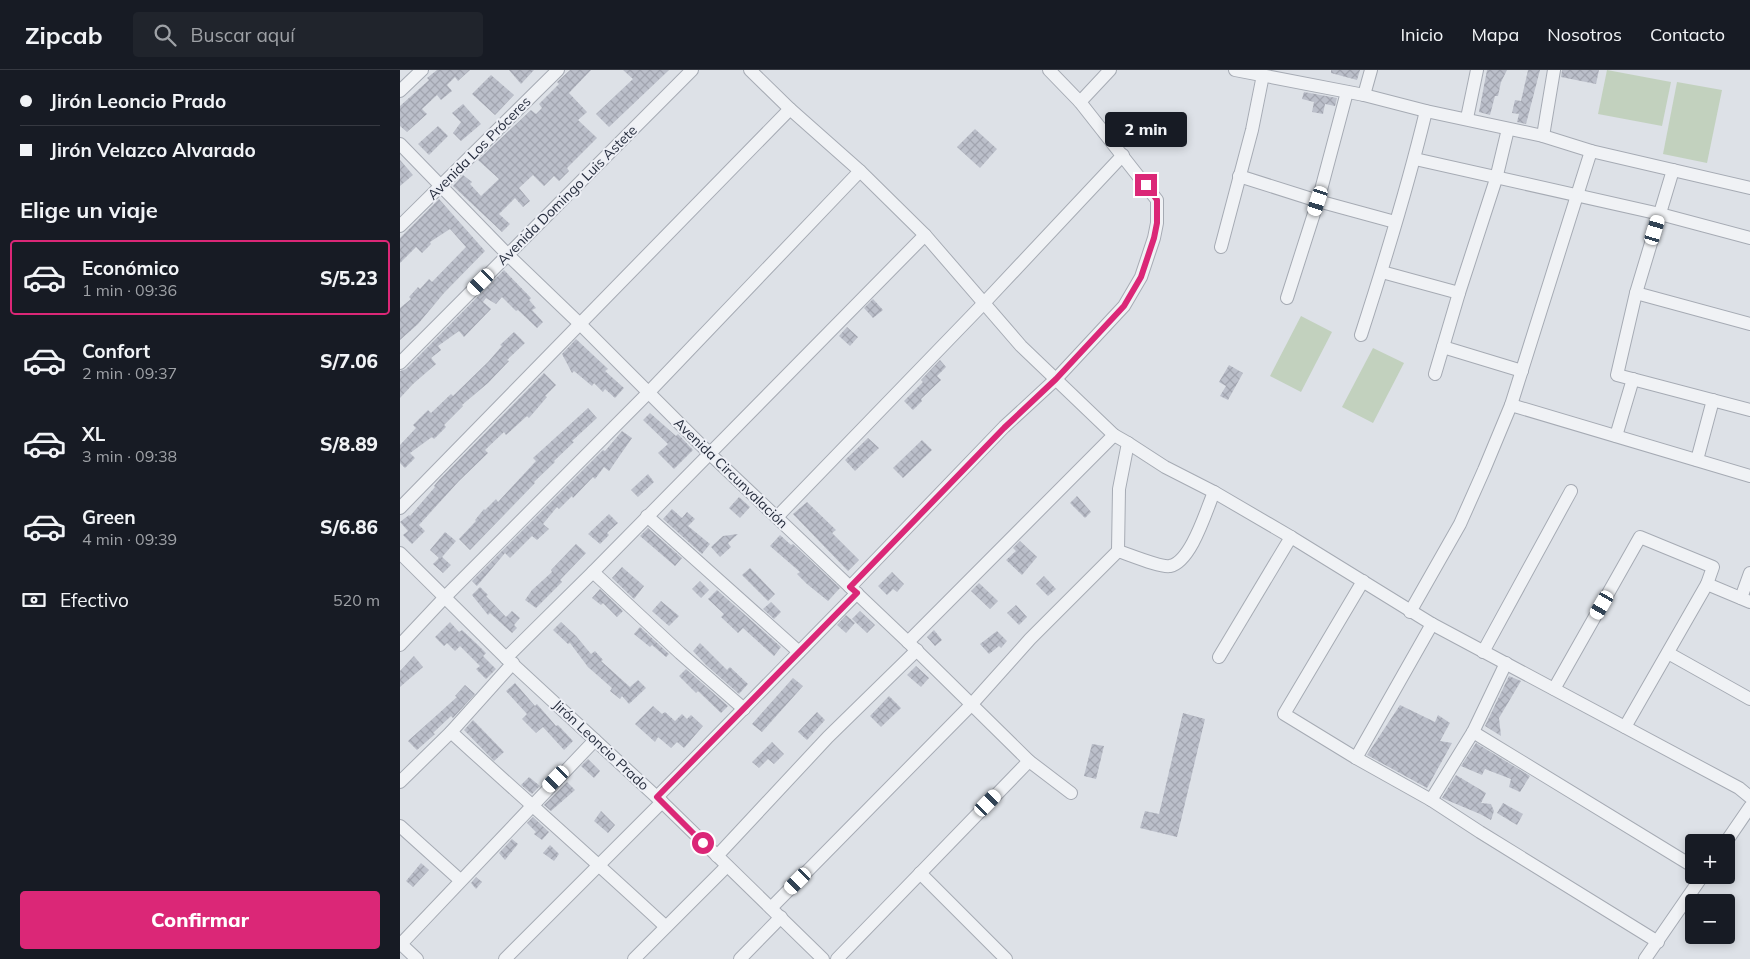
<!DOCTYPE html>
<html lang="es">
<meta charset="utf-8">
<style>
body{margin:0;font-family:Mulish,sans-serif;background:#20242c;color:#f1f3f6;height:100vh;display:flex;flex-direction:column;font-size:19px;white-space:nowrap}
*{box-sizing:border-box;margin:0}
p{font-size:16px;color:#9ea1a6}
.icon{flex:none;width:28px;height:28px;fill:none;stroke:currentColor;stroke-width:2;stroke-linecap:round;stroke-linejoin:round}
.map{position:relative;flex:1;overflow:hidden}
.sheet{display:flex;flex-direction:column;background:#171b24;width:400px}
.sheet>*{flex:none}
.guide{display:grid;align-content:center;height:110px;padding:0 20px;background:#171b24}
.buttons{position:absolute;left:1285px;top:764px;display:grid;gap:10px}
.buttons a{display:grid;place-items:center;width:50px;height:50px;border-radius:5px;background:#171b24;box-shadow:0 2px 8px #0003;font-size:25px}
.end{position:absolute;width:22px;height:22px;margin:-11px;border:6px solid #db2777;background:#fff;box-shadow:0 0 0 2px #fff}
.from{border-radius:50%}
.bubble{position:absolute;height:35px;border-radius:5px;background:#171b24;box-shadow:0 2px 8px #0003;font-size:16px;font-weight:800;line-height:35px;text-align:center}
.car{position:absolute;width:15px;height:30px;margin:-15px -8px;border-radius:6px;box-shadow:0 0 4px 1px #0007;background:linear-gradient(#fff 24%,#345 0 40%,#fff 0 76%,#345 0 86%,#fff 0)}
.guide b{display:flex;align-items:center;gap:18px;height:48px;font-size:19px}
.guide b+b{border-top:1px solid #363941}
.guide i{width:12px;height:12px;background:#f1f3f6}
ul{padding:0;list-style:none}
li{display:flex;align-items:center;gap:15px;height:75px;margin:0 10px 8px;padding:0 10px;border:2px solid transparent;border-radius:5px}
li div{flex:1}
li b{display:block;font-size:19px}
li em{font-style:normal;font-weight:800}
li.selected{border-color:#db2777}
li>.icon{width:45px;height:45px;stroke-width:1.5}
h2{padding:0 20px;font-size:22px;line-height:60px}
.pay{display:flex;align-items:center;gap:12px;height:55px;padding:0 20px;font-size:19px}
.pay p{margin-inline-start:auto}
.primary-button{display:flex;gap:10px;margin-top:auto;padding:10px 20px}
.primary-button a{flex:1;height:58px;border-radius:5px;background:#db2777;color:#fff;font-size:20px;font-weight:800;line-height:58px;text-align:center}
header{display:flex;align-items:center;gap:30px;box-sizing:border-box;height:70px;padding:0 25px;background:#171b24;border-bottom:1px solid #363941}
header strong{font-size:24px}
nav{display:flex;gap:28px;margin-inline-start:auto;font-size:18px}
.search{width:350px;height:45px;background:#20242c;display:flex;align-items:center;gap:12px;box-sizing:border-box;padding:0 18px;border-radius:5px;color:#9ea1a6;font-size:19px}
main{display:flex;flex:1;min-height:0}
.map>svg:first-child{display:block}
.pitch{fill:#c2d1be}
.building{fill:url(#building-cross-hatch)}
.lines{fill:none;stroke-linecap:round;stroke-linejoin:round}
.minor-casing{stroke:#a6abb4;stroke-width:14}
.minor{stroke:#f0f2f5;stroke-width:12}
.route{stroke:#db2777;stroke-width:6}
.labels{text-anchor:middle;stroke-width:4;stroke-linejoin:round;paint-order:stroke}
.street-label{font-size:14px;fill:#272e3e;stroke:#edeff5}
</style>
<header>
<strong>Zipcab</strong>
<div class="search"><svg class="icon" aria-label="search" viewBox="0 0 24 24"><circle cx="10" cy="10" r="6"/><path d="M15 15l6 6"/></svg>Buscar aquí</div>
<nav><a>Inicio</a><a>Mapa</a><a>Nosotros</a><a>Contacto</a></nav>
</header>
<main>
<section class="sheet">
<div class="guide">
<b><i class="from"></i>Jirón Leoncio Prado</b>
<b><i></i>Jirón Velazco Alvarado</b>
</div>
<h2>Elige un viaje</h2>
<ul>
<li class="selected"><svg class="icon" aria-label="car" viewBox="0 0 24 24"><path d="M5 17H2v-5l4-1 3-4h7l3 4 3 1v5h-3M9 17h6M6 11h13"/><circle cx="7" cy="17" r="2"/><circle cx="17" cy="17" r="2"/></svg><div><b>Económico</b><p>1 min · 09:36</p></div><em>S/5.23</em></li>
<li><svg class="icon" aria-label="car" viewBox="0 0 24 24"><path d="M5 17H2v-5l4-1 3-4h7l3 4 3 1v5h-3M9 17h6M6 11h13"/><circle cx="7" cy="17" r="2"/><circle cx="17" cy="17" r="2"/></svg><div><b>Confort</b><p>2 min · 09:37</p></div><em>S/7.06</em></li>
<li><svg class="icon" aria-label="car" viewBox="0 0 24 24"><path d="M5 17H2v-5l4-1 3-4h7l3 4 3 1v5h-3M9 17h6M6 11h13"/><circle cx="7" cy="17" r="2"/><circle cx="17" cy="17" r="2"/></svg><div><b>XL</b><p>3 min · 09:38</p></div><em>S/8.89</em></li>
<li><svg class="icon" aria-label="car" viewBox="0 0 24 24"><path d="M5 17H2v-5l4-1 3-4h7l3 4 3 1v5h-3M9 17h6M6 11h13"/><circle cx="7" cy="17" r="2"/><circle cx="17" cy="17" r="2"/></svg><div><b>Green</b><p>4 min · 09:39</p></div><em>S/6.86</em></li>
</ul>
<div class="pay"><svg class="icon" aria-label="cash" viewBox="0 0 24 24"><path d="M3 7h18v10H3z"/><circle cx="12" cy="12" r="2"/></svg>Efectivo<p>520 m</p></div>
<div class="primary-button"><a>Confirmar</a></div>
</section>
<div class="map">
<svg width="1350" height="889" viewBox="0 0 1350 889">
<defs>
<pattern id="building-cross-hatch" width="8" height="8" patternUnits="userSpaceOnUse" patternTransform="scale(1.25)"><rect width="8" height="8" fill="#bbbfca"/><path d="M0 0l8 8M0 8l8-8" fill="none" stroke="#a1a4af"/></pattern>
</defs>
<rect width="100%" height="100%" fill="#dde1e7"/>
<g class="pitch">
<path d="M1207,0l64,12 -9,44 -64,-12z"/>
<path d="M1277,12l45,8 -15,73 -44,-9z"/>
<path d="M901,246l31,16 -31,60 -31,-16z"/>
<path d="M973,278l31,15 -31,60 -31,-16z"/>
</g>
<g class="building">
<path d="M37,0h33l-12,11 -3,-4 -8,8 5,6 -11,9 -4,-5 -15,14 5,5 -20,18 -7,-6v-20l29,-26 -2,-2z"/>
<path d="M109,0h25l-13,14z"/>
<path d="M170,0h21l-22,23 18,19 -9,8 19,18 -30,30 2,3 -10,10 -5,-5 -10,10 -11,-11 -14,13 11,13 -7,6 -8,-9 -16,16 11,10 -8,8 -49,-46 10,-11 9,7 -2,2 11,12 18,-17 -21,-19 53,-50 5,4 6,-6 -3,-4 20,-20 -2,-2z"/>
<path d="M223,0h46l-60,57 -13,-13 37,-35z"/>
<path d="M931,0h29l-3,10 -26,-7z"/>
<path d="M1087,0h20l-6,12 -3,14h-3l-5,19 -11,-3z"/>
<path d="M1128,0h12l-14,54 -9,-2 2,-8 -7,-1 3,-13 6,1z"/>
<path d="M1162,0h37l-3,14 -35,-7z"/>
<path d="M91,5l23,20 -19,20 -23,-21z"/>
<path d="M904,22l33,6 -2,8 -10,-2 -2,10 -11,-2 2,-10 -12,-3z"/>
<path d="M63,34l18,20 -20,17 -8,-8 8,-11 -9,-9z"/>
<path d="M38,56l10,10 -19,19 -11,-11z"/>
<path d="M575,59l22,20 -17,19 -23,-21z"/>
<path d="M0,90l13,15 -13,11z"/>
<path d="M39,129l46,52 -41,42 -26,31 -18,16v-32l11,-9 -2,-2 9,-10 2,2 9,-10 3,3 34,-35 -16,-18 -20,13 1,2 -9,9 -6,-6 -16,16v-25z"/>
<path d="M104,200l27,28 -2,2 7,8 -4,2 11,12 -6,6 -19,-18 -2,1 -14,-14 -6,7 -10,-6 -3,4 8,7 -27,28 -5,-6 -21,15 3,4 -10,8 5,6 -23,20 -13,14v-27l6,-2z"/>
<path d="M473,229l10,11 -10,8 -9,-10z"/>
<path d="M447,257l11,10 -8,9 -11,-10z"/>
<path d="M114,262l11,11 -18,17 2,1 -21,22 -26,22 1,1 -19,19 2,2 -12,12 -2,-2 -22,16 5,5 -10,10 -5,-5v-18l16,-17 -3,-3 15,-15 3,3 20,-19 2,2 35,-34 14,-16 -2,-1z"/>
<path d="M176,269l32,30 -3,2 19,17 -9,10 -10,-9 -2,3 -9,-9 -2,3 -18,-15 -2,2 -10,-19z"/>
<path d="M540,290l6,7 -9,9 4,4 -20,19 1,2 -9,9 -9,-9 19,-19 -2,-2z"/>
<path d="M829,295l14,8 -15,27 -8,-4 6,-10 -7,-4z"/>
<path d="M144,303l12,12 -11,11 2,1 -18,21 -2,-2 -21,19 -2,-3 -19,18 3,3 -29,28 -40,44 6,6 -13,13 -9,-9 5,-4 -8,-9 9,-7 1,1 25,-29 -1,-1 4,-5z"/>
<path d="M188,338l9,10 -25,23 2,1 -20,19 1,1 -21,20 1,1 -65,67 -11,-11 17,-18 -1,-1 9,-11 1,1 11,-11 2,3 38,-41 -3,-3z"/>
<path d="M250,343l26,23 2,-2 15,16 -19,19 -16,-16 10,-9 -25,-24z"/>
<path d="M222,361l10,7 -23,33 -5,-4 -9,12 -2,-2 -20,21 -1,-2 -13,13 -2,-2 -14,17 6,5 -12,11 -5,-4 -22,22 -5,-5 -28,33 -5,-5 131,-131 2,1z"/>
<path d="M468,368l11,10 -24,23 -10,-11z"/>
<path d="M522,370l10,10 -29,28 -10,-10z"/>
<path d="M248,404l6,8 -16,15 -7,-7z"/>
<path d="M677,426l14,16 -6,6 -15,-15z"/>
<path d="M339,427l11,10 -10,11 -11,-10z"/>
<path d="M407,432l29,28 -4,3 27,27 -11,11 -55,-57z"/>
<path d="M272,439l10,9 5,-6 8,7 -7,7 22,18 -8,10 -39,-35z"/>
<path d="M209,444l9,9 -11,10 2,2 -9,9 -12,-10z"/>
<path d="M248,458l34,30 -7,8 -35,-30z"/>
<path d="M45,462l11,9 -14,16 9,8 -8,8 -10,-9 6,-6 -9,-8z"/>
<path d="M338,464l-10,9 3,4 -11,10 -9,-10 12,-11z"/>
<path d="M380,465l11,10 2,-1 47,44 -12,13 -21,-17 -10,-10 3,-2 -30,-26z"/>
<path d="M620,471l17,16 -15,18 -16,-15 10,-9 -3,-3z"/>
<path d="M176,474l10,9 -26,27 2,2 -26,26 -11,-8 7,-10 20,-18 -1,-2z"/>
<path d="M222,497l22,19 -10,13 -22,-21z"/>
<path d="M350,498l25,26 -7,7 -26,-26z"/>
<path d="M492,502l12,12 -7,8 -4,-3 -6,6 -9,-9z"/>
<path d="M644,506l12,13 -8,7 -12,-12z"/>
<path d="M300,511l9,9 -8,8 -9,-9z"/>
<path d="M579,513l19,18 -8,8 -19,-18z"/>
<path d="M80,517l8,8 -2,1 20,21 6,-6 8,7 -6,7 3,3 -5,5 -22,-20 -2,2 -16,-20z"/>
<path d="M200,519l23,22 -6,6 -14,-14 -2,2 -9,-7z"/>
<path d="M317,520l64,57 -7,9 -31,-28 -5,5 -17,-16 3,-3 -16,-15z"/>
<path d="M261,531l18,15 -10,10 -17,-15z"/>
<path d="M371,532l10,10 -7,7 -11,-10z"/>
<path d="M616,535l11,12 -8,8 -12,-12z"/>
<path d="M460,541l15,14 -8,8 -15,-14z"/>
<path d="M446,545l9,8 -9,10 -9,-8z"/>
<path d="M50,552l9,10 3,-2 17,16 7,7 -3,3 13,13 -10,10 -10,-10 4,-3 -20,-20 -5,5 -8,-8 -3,3 -9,-9z"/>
<path d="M161,552l15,14 15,18 4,-3 8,9 -2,1 29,26 8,-7 8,8 -17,16 -7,-8 -2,3 -10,-8 2,-3 -24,-21 -18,-24 -2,1 -15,-14z"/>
<path d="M240,557l29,27 -3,3 -14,-12 -2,2 -16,-13z"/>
<path d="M534,560l8,10 -7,6 -8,-9z"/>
<path d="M597,561l10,10 -6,7 -2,-2 -10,8 -9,-10z"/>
<path d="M300,573l27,27 3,-3 18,17 -9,10 -33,-29 -13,-14z"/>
<path d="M14,586l9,11 -23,20v-16z"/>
<path d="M516,596l13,12 -8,9 -14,-12z"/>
<path d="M286,599l42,37 -7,7 -23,-22 -2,2 -17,-17z"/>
<path d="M1109,606l12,5 -22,37 2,18 -16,-10z"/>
<path d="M393,608l10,8 -41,46 -10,-8z"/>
<path d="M115,613l20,23 2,-2 19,22 2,-1 15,16 -9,9 -21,-23 -7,6 -14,-14 5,-5 -21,-23z"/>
<path d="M65,615l10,9 -22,24 -2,-2 -18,17 2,1 -18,16 -9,-9 49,-44 -2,-1z"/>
<path d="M489,626l12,12 -20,19 -11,-11z"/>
<path d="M1000,635l35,17 3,-7 12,8 -10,18 12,2 -25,45 -60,-33z"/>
<path d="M253,636l9,8 3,-2 10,9 7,-7 5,5 4,-4 12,11 -19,22 -7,-6 -6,6 -13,-11 -3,5 -20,-18z"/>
<path d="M417,642l8,8 -18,20 -9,-8z"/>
<path d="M783,643l22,6 -28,118 -37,-9 5,-17 14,3z"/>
<path d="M73,650l31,32 -10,9 -30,-31z"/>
<path d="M372,672l12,12 -10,10 -6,-5 -9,9 -7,-6z"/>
<path d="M1076,673l54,33 -10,16 -11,-5 2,-8 -26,-10 -3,6 -21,-9z"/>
<path d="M692,674l12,2 -8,33 -12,-3z"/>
<path d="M188,689l12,12 -6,7 -13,-12z"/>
<path d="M1056,705l30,18 -5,10 10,1 3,7 -3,9 -11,-6 -38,-16z"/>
<path d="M129,707l11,9 -8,8 -11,-9z"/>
<path d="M167,712l8,8 -24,21 -7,-6z"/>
<path d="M1103,733l20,11 -6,11 -20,-12z"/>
<path d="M201,741l14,14 -7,8 -14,-12z"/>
<path d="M133,747l16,15 -7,8 -8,-6 2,-2 -9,-9z"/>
<path d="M112,769l6,5 -13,16 -6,-7z"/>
<path d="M150,775l9,9 -5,7 -11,-8z"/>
<path d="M21,793l8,7 -16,17 -7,-6z"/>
<path d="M76,807l6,5 -6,7 -5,-6z"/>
</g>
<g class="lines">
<g class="minor-casing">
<g id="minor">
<path d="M350,0l40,39 70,62 65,64 96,111 93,89 14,8 -9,46 -1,62 -88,88 -59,66 -200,203"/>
<path d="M835,0l129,25 62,16 117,25 48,15 159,37"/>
<path d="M0,21l22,-21"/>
<path d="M964,25l7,-25"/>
<path d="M680,32l30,-32"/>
<path d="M1067,48l10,-48"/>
<path d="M1143,66l11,-66"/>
<path d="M0,74l108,111 72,69 130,130 198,188 121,119 42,32"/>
<path d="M1015,89l245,55 90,24"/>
<path d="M1273,100l-37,123 -19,82 133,35"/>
<path d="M839,106l79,25 77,21"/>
<path d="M0,156l158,-156"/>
<path d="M821,177l31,-117 11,-55"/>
<path d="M982,202l77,21"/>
<path d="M1236,223l114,31"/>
<path d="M887,228l31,-97 29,-109"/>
<path d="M961,265c24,-74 47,-149 65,-224"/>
<path d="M1043,277l79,24"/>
<path d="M0,293l292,-293"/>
<path d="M1035,304l24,-81 37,-114 12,-50"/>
<path d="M1111,335l239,71"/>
<path d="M1216,366l17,-57"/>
<path d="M728,373l37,24 49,25 77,45 141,87 307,164 11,9"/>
<path d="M1297,390l16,-60"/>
<path d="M0,438l390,-399"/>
<path d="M247,446l152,136"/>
<path d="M377,447l207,-214 139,-148"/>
<path d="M718,481c10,3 43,17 52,15 21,-4 36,-55 44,-74"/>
<path d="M0,483l106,105 156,144 161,157"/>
<path d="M193,502l87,81 64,56"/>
<path d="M963,511l-79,133 72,44 75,42 49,32 178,110"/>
<path d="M1307,514l43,18"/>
<path d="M450,517l154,-160 52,-48 68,-73 17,-29 13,-39 3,-15v-23l-77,-98 -31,-32"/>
<path d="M1341,528l9,-25"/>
<path d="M1010,542l50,-88 24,-54 27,-65 80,-254"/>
<path d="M508,572l206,-207"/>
<path d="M0,575l46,-49 202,-203 212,-222"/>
<path d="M1083,582l88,-161"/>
<path d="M1268,583l82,46"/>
<path d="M819,587l72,-120"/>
<path d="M106,588l87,-86 332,-337"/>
<path d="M1154,619l86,-152 73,30 -6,17 -82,143"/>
<path d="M51,662c71,65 144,129 214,194"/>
<path d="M1073,662l221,135"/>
<path d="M956,688l76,-134"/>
<path d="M0,712l51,-50 62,-69"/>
<path d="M257,727l200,-204"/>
<path d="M1031,730l42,-68 33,-69"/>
<path d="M0,756l60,54"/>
<path d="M1326,772l24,-35"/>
<path d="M317,786l111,-119 89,-87"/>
<path d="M520,803l86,86"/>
<path d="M0,873l17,16"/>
<path d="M0,875l195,-205"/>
<path d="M105,889l157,-157"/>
<path d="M234,889l93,-93"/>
<path d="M340,889l41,-42"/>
<path d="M437,889l192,-198"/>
<path d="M1245,889l58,-84"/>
</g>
</g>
<use href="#minor" class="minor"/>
</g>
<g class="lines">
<path class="route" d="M303,773l-46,-46 200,-204 -7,-6 154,-159 52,-49 68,-73 17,-29 13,-39 3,-15v-23l-11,-15"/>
</g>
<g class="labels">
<g class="street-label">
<text transform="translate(79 78) rotate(-45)" y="5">Avenida Los Próceres</text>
<text transform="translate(167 125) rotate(-45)" y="5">Avenida Domingo Luis Astete</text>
<text transform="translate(331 403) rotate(44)" y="5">Avenida Circunvalación</text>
<text transform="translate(201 675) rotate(43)" y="5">Jirón Leoncio Prado</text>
</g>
</g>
</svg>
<div class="buttons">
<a>+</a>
<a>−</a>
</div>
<i class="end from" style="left:303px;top:773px"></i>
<i class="end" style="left:746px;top:115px"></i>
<div class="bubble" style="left:705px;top:42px;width:82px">2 min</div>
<i class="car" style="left:918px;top:131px;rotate:198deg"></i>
<i class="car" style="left:1255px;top:160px;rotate:17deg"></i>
<i class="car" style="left:81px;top:212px;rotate:225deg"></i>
<i class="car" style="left:1202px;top:535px;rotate:210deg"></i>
<i class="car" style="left:156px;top:709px;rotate:224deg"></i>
<i class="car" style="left:588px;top:733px;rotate:44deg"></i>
<i class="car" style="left:398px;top:811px;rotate:225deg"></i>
</div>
</main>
